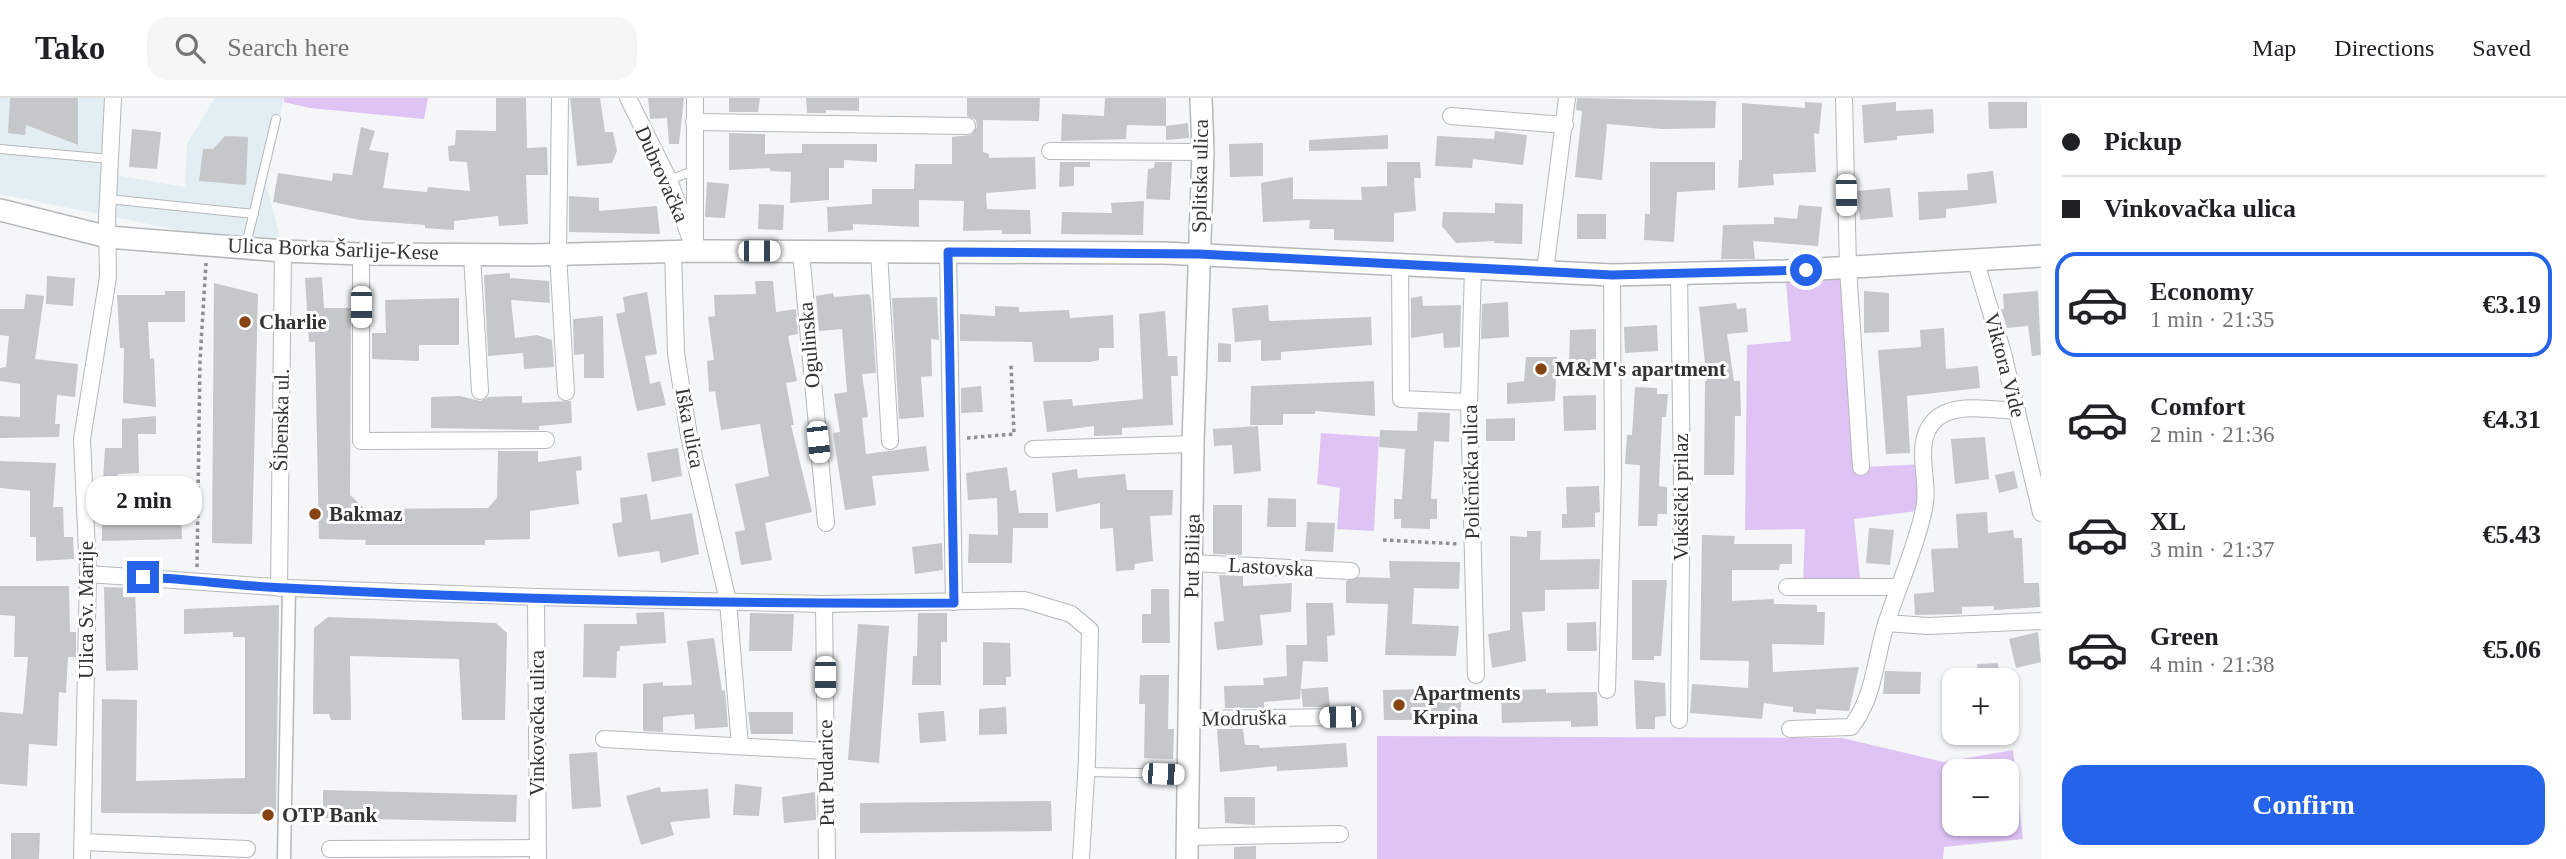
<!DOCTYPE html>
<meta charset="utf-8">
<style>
body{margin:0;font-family:Georgia,serif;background:#f6f6f6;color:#202124;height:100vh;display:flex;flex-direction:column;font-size:26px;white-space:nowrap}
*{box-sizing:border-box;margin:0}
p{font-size:23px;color:#757577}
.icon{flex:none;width:38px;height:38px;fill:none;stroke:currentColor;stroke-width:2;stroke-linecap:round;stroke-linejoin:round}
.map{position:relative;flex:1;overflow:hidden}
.side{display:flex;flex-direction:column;background:#fff;width:525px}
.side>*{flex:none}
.banner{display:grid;align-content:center;height:154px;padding:0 21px;background:#fff}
.tools{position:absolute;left:1942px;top:570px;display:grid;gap:14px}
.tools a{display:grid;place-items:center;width:77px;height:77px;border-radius:14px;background:#fff;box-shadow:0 2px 5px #0004;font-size:35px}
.end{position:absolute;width:32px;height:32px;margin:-16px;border:9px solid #2563eb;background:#fff;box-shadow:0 0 0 4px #fff}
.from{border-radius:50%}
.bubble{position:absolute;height:49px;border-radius:21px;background:#fff;box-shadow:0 2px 5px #0004;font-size:23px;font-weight:700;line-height:49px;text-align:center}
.car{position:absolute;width:21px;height:42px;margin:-21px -10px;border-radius:9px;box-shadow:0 0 5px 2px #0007;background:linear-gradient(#fff 24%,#345 0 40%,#fff 0 76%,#345 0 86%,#fff 0)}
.banner b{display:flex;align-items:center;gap:24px;height:66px;font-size:26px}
.banner b+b{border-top:2px solid #e0e0e0}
.banner i{width:18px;height:18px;background:#202124}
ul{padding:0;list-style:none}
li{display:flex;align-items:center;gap:21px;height:105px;margin:0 14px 10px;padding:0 7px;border:4px solid transparent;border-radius:21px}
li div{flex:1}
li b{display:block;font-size:26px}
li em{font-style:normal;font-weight:700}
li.on{border-color:#2563eb}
li>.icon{width:63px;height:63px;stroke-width:1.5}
.cta{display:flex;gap:14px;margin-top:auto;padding:14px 21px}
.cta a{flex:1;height:80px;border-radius:21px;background:#2563eb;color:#fff;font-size:28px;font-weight:700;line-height:80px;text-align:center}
header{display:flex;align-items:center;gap:42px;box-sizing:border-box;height:98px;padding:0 35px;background:#fff;border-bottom:2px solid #e0e0e0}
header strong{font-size:33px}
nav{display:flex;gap:38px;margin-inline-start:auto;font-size:24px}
.search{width:490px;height:63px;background:#f6f6f6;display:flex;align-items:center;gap:18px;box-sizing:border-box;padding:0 24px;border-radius:21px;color:#757577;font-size:26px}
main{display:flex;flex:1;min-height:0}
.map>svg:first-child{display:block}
.built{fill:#e3edf4}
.green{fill:#dfc3f5;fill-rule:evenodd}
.building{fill:#c6c7ca}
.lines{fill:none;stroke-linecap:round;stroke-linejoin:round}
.service-casing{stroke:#b5b8ba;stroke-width:10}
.pedestrian-casing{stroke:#b5b8ba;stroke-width:15}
.minor-casing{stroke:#b5b8ba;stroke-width:18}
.tertiary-casing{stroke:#b5b8ba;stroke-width:24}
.path{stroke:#8d8f90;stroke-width:3.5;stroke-dasharray:3.5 3.5;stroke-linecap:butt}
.service{stroke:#fff;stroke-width:8}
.pedestrian{stroke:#fff;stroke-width:12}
.minor{stroke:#fff;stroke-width:16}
.tertiary{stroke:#fff;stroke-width:21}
.route{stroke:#2563eb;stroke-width:9}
.poi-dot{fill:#864412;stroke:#fff;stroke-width:2.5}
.labels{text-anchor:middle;stroke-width:6;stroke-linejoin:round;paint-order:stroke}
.street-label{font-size:21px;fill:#323334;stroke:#fff}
.poi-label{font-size:21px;font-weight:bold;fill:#323334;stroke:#fff;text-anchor:start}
</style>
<header>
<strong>Tako</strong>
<div class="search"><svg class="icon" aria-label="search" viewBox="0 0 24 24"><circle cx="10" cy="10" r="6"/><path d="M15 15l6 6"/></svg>Search here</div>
<nav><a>Map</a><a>Directions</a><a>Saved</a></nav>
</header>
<main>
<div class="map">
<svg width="2041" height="761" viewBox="0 0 2041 761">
<rect width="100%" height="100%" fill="#f4f6f8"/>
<path class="built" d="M0,0h111l-2,76 76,13 2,-43 28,-46h69l-18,85 17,68 -283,-57z"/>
<g class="green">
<path d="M284,0h144l-4,21 -114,-11 -26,-6z"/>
<path d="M1848,170l14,199 64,-3 -2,46 -70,9 7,68 -58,-1 2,-57 -60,1 2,-185 44,-4 -6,-70z"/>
<path d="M1321,335l58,4 -5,94 -37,-2 3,-41 -23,-4z"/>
<path d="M1377,638l465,2 102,24 69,-12 10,89 -79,8 -1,12h-566zM1955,674h52v52h-52z"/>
</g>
<g class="building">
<path d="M10,0h68v47l-52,-20 -1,10 -17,-2z"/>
<path d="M496,0h30l1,50 20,-1 1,28h-22l2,49 -29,2 -1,-10 -44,5v9l-29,-2v-3l-65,-5 -87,-18 5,-29 54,8 1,-8 19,2 9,-48 14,4 -6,19 20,3 -6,35 44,4 1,-5 42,4 -3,-29 -18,-1 -1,-15 7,-1 1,-15 40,1z"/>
<path d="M570,0h30l5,34h8l4,19 -5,12 -35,3z"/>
<path d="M648,0h36l-5,46h-10l-2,-26 -17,1z"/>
<path d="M729,0h31l-2,14h-29z"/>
<path d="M806,0h53v13l-33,-1v3h-19z"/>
<path d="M967,0h73l-1,23 -56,-1v32l6,2v4l46,-1 1,32 -50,4 1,16 43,1 1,24h-29v-4l-39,1 1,-30 -45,-1v27l-66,-3v6l-25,2 -1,-25 45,-3v-15h42l1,-25h37v-27l19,-2 6,-8 -1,-7 -9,-4z"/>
<path d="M1105,0h61v28l-39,-1 -1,14 -65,2 1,-27 42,2z"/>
<path d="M1577,0l139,3 -1,27 -52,1 -56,-5 -5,56 -27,-3 7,-66 -6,-1z"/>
<path d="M1805,4l17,1 -3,31 -5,-1 2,39 -43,2 1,11 -36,3 1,-28h3v-57l63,5z"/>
<path d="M1896,4v9l37,-2 1,24 -37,3v4l-33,3 -2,-38z"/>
<path d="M1988,4h39v26l-38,1z"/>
<path d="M1188,25l1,15 -23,2v-14z"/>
<path d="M132,31l29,3 -4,37 -28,-2z"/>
<path d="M1495,33l32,4 -4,30 -50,-6 -1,9 -37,-2 2,-30 57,3z"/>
<path d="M729,35l36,1v20l37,-1v-9h75v18l-33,-2v8h-15v32l-39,3 1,-31 -21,-1v-3l-41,2z"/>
<path d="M1388,37v14l-79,2v-11z"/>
<path d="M225,38l23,1 -2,48 -47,-4 4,-32h10z"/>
<path d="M1263,45v33l-33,1 -1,-33z"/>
<path d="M1060,64h30v5h-16v19l-15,1z"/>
<path d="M1155,64h17l-2,38 -24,-1 2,-30 6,-1z"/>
<path d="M1387,64h33l1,16h-7l2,33 -22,2v29l-60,-2v-11h-25l1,-9 -47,2 -2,-39 32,-6v22l69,1 -1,-13 26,-1z"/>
<path d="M1650,64h65v28l-38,2 -3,50 -30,-2 1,-26h5z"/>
<path d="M1993,73l4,32 -51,6v9l-27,2 -1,-28 50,-2 -1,-16z"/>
<path d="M707,84l22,2 -4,34 -20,-1z"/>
<path d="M1890,90l3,29 -33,3 -3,-29z"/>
<path d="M569,98l30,2v13l58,-5 3,28 -91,-2z"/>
<path d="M1144,103l-1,34 -82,-1 1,-22 50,1 -1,-10z"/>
<path d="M1495,105l28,1 -1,40 -28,-1v-2l-38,2 -14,-17 1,-14 52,1z"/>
<path d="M759,106l25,1 -1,25 -25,-1z"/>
<path d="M1799,107l23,2 -4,39 -65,-5 2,18h-34l2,-34 51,-1v-7l23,2z"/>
<rect x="1577" y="116" width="29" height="25"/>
<path d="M510,175v5l39,3 1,22 -39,-3 4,38 22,-3 15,5 2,27 -30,2 -1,-16 -35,3 -4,-81z"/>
<path d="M47,178l28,2 -2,28 -27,-2z"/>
<path d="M322,179l2,31h27l-1,187 15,14 123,-1 9,-10 1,-47h40v11l43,-6 1,14 -6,1 3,33 -49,7v28l-45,1v5h-120l1,-5 -47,-1 -4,-197h-6l-4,-64z"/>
<path d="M755,183h18l3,31 20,-3 2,25 -10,2 9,45 -11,2 8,42h-3l21,87 -47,11 7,37 -31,5 -6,-33 10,-2 -10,-46 34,-8 -9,-52 -39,6 -6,-39 -6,1 -2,-31 7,-1 -6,-43 7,-1 -1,-21 42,-1z"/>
<path d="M214,185l44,11 -6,250 -40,-1z"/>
<path d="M165,193h20v31h-37l2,37 4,-1 2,49 -33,-4 1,-55h-4l-3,-53h48z"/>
<path d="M1864,193l25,2v39l-25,1z"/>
<path d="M2038,193l3,64 -9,1 -4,-30 -21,2 -6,-19h3l-1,-15z"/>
<path d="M647,194l10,62 -12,2 5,28 10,-3 6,24 -29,6 -21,-97 9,-2 -2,-15z"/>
<path d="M833,195l1,4 35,-3 2,5 5,74 -14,1 6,43 -6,1 4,36 60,-8 3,25 -57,5 4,29 -31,5 -12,-77 7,-1 -6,-38 13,-2 -5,-63 -23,2 -3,-35z"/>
<path d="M26,196l18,2 -9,63 43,5 -3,33 -18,-2 -2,29h5l-1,13 -59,1v-22l20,1v-33l-20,-3v-13l6,-1 3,-31 -9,-1v-26h24z"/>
<path d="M1422,198l1,10 38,-1 -1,42 -16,1 -1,-15 -32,5v-40z"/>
<path d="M937,199l2,43 -8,-1 1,37 -11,1 3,40 -25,2 -7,-121z"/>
<path d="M459,200v47h-40v16l-47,-2v-26h14l-1,-33z"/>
<path d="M1508,204l1,35 -28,2 1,-35z"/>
<path d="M1736,205l1,6 9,-1 2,24 -21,2 7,47h6l1,35h-6l-1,59h-30l1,-94h2l-8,-74z"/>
<path d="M1268,207l1,16 102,-4 1,28 -91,7v8l-20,1v-21l-26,2 -3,-34z"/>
<path d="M995,208l24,1v5l50,-2 1,8 43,-3 1,33h-15v12l-9,2h-56l-2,-20 -72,-1v-27l35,2z"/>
<path d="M1165,213l3,45h9l1,20h-7l2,49 -51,3v7l-28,1v-10l-47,6 -4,-31 29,-2 1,7 70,-7 -4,-85z"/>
<path d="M603,218l1,62h-20v-24l-10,1 -1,-36z"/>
<path d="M1657,227l1,26 -33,2 -1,-26z"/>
<path d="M1944,230l2,41 32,-3 2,22 -73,8 3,57 -24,1 -8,-104 43,-3 -1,-17z"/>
<path d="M1596,231v36h-27l1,-35z"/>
<path d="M1218,245l13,1v18h-13z"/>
<path d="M1526,259h31l-2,44 -48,3v-21l17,-2z"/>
<path d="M1374,283l1,35 -60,-5v3h-32v11h-33l1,-39z"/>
<path d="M981,288l2,26 -22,1v-25z"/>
<path d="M1635,289l22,1v6h11l-2,23h-4l-3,69 8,1v27h-9l-1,12h-19l2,-61 -15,-1 2,-29h5z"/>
<path d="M1596,297v35l-32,1 -1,-35z"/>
<path d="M460,298l20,5 9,-4 33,-1v7l49,-2 1,22 -33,3v4l-108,-2v-31z"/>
<path d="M1418,314l32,1 -1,29 -15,-1 -3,58h6v20h-7v10l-29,-1v-9h-7v-20h8l3,-50 -26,-2 1,-17 37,1z"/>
<path d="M156,318v18h-18l1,39 -21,1 -1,8h-14l2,-34h17v-29z"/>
<path d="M1515,320v23h-29v-22z"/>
<path d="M1258,328l3,45 -27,3 -2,-29 -18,1 -1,-17z"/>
<path d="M1985,339l4,42 -34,5 -4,-45z"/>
<path d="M678,350l4,28 -30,6 -5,-29z"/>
<path d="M0,363l56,2 -3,44h10l1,30h9l1,22 -38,2v-24h-6v-46l-30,-3z"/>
<path d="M1007,369l3,24 6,-1 3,23h29v15h-35l-1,35h-44l1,-29 29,1 -1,-37 -29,2 -2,-27z"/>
<path d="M1077,371l1,9 47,-4 2,16h46l-1,25 -22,1 3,45 -18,3 -1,6 -18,1 -3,-43 -13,1v-26l-44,9 -4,-39z"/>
<path d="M2014,373l4,17 -19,5 -4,-18z"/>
<path d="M1599,388l1,26 -5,1v14l-33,1v-14h5l-1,-27z"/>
<path d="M647,396l4,26 41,-7 7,41 -38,9 -2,-12 -41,6 -6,-33 10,-2 -2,-24z"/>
<path d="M1268,400l28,1v28h-29z"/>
<path d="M111,407h21v5l49,-3 1,32 -80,2v-29h9z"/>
<path d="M1213,407h29v50l-29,-1z"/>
<path d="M1987,414l1,21 25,-3 1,8h8l2,45h15l1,24 -46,3v-4l-32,1v7l-47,1 -1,-21 20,-2 -3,-43 27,-1 -2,-34z"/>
<path d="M1307,424l28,1 -2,29 -28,-1z"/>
<path d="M1869,430l25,2 -4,35 -24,-2z"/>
<path d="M1527,433h14l-1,29 60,-1 -1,30 -54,1v21l-23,1 4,49 -34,7 -4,-34 22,-4v-94l17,1z"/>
<path d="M1702,437l33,1 -1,8h58v20h-12l-1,6h-47v31l42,-2v5l43,1v7h8l-1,33 -52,-1 1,28 86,-5 -10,44 -33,-2v5l-23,-2v-5l-29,-4 -2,16 -72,-6 2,-29 56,4 1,-27 -49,-1z"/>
<path d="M942,445l1,27 -28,4 -3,-27z"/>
<path d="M1389,463l71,1 -1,27 -45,-1 -2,36 47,2 -3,30 -71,-1 3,-51 -42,-1v-22l13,-4 31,1z"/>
<path d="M1219,477l24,1v10l49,-3 -1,29 -31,3 3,30 -46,5 -3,-28 10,-1z"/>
<path d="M1632,482h35l-6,76h-7v4h-22z"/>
<path d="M0,488h69l1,46h6v25h-8l-2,36 -7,-1 -2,54 -28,-2 -2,42 -27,-2v-72l23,2 5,-57h-14l1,-41 -15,-1z"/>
<path d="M104,489l31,1 3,82 -32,1z"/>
<path d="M1151,491h18l1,54h-28v-29h9z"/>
<path d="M1306,505h27l2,32 -8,1 1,26 -25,-1 -3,38 -36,3v6h-39l-1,-22 40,-1 -1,-7 24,-2 -1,-31h21z"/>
<path d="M279,507l-3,209 -175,-1 1,-114 35,1 -1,81 109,-3v-141h-12v-5l-49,2v-25z"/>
<path d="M664,514l2,31 -46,3v5h-3l-1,27 -33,-1 1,-53h53l-1,-11z"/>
<path d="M750,515l44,1 -2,37h-43z"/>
<path d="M918,515h29v29h-6v43h-29l1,-29h4z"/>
<path d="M328,519l168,6 11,10 -2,87h-43l-3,-61 -109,-3 1,64h-20l-2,-6h-16l1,-86z"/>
<path d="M1596,524l1,29h-30v-28z"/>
<path d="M858,526l31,2 -10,137 -31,-3z"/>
<path d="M2038,534l3,30 -25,6 -7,-29z"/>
<path d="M714,540l8,53 3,-1 3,37 -33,2 -1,-15 -31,3v15l-20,-1v-47l20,-2v4l29,-1 -5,-44z"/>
<path d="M983,544l27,1 1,34h-5v8h-23z"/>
<path d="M1998,565l1,18h-21l-1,-17z"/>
<path d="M1885,573l36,1 -1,22h-37z"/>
<path d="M1140,577h29l-1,54h6l-1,30 -29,-1 1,-54h-6z"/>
<path d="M1634,582l31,3 1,33 -11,1v12h-19z"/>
<path d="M1328,589l2,20h-27l-2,-18z"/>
<path d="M1424,591l1,3 37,-1 -2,29h-76l-1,-30z"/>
<path d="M1546,591v4l51,-1 1,34 -27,1v-6l-69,2 -1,-28h15v-5z"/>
<path d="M1006,609l1,27 -28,1v-26z"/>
<path d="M944,613l2,30 -26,2 -2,-30z"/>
<path d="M748,614h45v22h-42z"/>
<path d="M1217,631h26l2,16h14l1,3 86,-5 2,24 -71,4v-5l-57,6z"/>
<path d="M597,654l4,55 -29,2 -3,-55z"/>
<path d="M735,686l27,3 -3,29 -26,-1z"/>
<path d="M660,689l1,5 47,-3 2,29 -40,4 4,13 -33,10 -15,-49z"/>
<path d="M323,692l194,5 -1,27 -193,-4z"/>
<path d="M815,694l1,28 -32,3 -2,-26z"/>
<path d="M1224,699h31v28l-30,-2z"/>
<path d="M1051,703l1,30 -192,2v-30z"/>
<path d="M11,735h29l-1,26h-28z"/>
<path d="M1256,748v13h-22v-12z"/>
</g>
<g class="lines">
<g class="service-casing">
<g id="service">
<path d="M0,51l110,10"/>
<path d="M669,82l24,-9"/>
<path d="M108,101l146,15"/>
<path d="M246,147l30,-126"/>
<path d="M1086,674l102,2"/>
</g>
</g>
<g class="pedestrian-casing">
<path id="pedestrian" d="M284,761l5,-271"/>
</g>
<g class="minor-casing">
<g id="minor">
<path d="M560,0l-2,156 8,138"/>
<path d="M628,0l41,82 26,71"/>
<path d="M695,0v144"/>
<path d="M1844,0l4,170 13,199"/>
<path d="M1451,18l114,9"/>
<path d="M694,24l273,4"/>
<path d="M1050,53l153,1"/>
<path d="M673,153l3,102 13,83 39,165 12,145"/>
<path d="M801,154l25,271"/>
<path d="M879,154l11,189"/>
<path d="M948,154l6,350"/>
<path d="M361,156v187l185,-1"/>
<path d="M472,157l8,136"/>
<path d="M1975,161l28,94 38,160"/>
<path d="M1400,166l1,135 68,3"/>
<path d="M1473,172l-4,132 7,273"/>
<path d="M1545,173l22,-173"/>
<path d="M1033,351l160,-5"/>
<path d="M1192,465l159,8"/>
<path d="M88,476l201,14 247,9 288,7 200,-4 47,14 19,16 -3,130 -6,99"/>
<path d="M1787,489h112"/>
<path d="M279,490l4,-337"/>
<path d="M536,499l2,262"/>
<path d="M824,506l3,255"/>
<path d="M1886,525l42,3 113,-5"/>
<path d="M1607,592l6,-213 -1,-202"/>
<path d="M1189,621l151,-2"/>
<path d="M1679,622l3,-241 -3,-204"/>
<path d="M1790,631l61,-2c24,-30 24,-70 36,-106 12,-37 29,-73 37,-112 7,-28 -12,-65 10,-88 19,-20 59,-11 83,-10"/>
<path d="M604,641l222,12"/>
<path d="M1187,739l153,-3"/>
<path d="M83,744l164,7"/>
<path d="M330,751l207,-1"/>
<path d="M82,761l6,-285 -6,-135 26,-162 -1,-58 6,-121"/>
</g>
</g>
<g class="tertiary-casing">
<g id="tertiary">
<path d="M0,112l108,27 175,14 78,3 171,1 163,-4 469,2 448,22 173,-4 256,-15"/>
<path d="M1187,761l6,-415 10,-292 -2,-54"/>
</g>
</g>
<g class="path">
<path d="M967,340l47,-4 -3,-70"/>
<path d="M1383,442l76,4"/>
<path d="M197,469l3,-206 6,-98"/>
</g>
<use href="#service" class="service"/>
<use href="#pedestrian" class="pedestrian"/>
<use href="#minor" class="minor"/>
<use href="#tertiary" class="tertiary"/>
</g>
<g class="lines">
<path class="route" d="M143,479c47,2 95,9 143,11 222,12 446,16 668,15l-6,-351 251,2 413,21 194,-5"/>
</g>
<g class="poi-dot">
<circle cx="245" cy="224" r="7"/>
<circle cx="1541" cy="271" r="7"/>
<circle cx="315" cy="416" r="7"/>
<circle cx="1399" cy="607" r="7"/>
<circle cx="268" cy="717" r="7"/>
</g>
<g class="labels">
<g class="street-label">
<text transform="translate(662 76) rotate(66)" y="7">Dubrovačka</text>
<text transform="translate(1200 78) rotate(-89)" y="7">Splitska ulica</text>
<text transform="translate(333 151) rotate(2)" y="7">Ulica Borka Šarlije-Kese</text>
<text transform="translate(809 247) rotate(-95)" y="7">Ogulinska</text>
<text transform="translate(2005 267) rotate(75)" y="7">Viktora Vide</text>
<text transform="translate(281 322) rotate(-89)" y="7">Šibenska ul.</text>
<text transform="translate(690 330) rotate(79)" y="7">Iška ulica</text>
<text transform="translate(1471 374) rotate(-91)" y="7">Poličnička ulica</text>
<text transform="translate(1681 399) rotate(-90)" y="7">Vukšički prilaz</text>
<text transform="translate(1192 458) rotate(-89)" y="7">Put Biliga</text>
<text transform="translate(1271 469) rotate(3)" y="7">Lastovska</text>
<text transform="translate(86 512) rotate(-90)" y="7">Ulica Sv. Marije</text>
<text transform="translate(1244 620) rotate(-1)" y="7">Modruška</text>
<text transform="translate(537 625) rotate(-90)" y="7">Vinkovačka ulica</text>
<text transform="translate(826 675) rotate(-91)" y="7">Put Pudarice</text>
</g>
<g class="poi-label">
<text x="259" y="231">Charlie</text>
<text x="1555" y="278">M&amp;M's apartment</text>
<text x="329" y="423">Bakmaz</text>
<text x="1413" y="602">Apartments<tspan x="1413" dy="24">Krpina</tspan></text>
<text x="282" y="724">OTP Bank</text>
</g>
</g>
</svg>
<div class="tools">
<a>+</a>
<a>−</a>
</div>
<i class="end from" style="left:1806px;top:172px"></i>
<i class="end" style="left:143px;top:479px"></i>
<div class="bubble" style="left:86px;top:378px;width:116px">2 min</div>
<i class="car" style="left:1846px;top:97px;rotate:179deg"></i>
<i class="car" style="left:759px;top:153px;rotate:90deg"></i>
<i class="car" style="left:361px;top:209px;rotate:180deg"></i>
<i class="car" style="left:818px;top:344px;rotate:174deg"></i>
<i class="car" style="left:825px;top:579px;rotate:180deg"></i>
<i class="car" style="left:1340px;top:619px;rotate:269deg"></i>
<i class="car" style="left:1163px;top:676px;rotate:92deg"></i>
</div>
<section class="side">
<div class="banner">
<b><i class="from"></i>Pickup</b>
<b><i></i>Vinkovačka ulica</b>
</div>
<ul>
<li class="on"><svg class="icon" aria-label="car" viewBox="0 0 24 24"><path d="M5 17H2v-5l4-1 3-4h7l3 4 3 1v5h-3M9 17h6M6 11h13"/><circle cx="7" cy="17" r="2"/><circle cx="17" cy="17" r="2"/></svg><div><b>Economy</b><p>1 min · 21:35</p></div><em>€3.19</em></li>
<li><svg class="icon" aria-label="car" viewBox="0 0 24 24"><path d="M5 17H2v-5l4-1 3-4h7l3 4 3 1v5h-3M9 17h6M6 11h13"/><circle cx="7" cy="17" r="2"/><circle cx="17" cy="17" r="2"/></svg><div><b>Comfort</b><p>2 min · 21:36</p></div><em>€4.31</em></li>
<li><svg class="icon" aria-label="car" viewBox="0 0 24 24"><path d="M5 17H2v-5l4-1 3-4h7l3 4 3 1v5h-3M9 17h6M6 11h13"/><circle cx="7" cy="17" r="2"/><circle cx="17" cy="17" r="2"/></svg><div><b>XL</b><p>3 min · 21:37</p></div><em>€5.43</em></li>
<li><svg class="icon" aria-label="car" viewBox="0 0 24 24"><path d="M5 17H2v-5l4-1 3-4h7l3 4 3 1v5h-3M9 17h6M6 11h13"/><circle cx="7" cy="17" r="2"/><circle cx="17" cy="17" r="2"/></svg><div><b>Green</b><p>4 min · 21:38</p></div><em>€5.06</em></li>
</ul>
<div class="cta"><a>Confirm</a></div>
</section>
</main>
